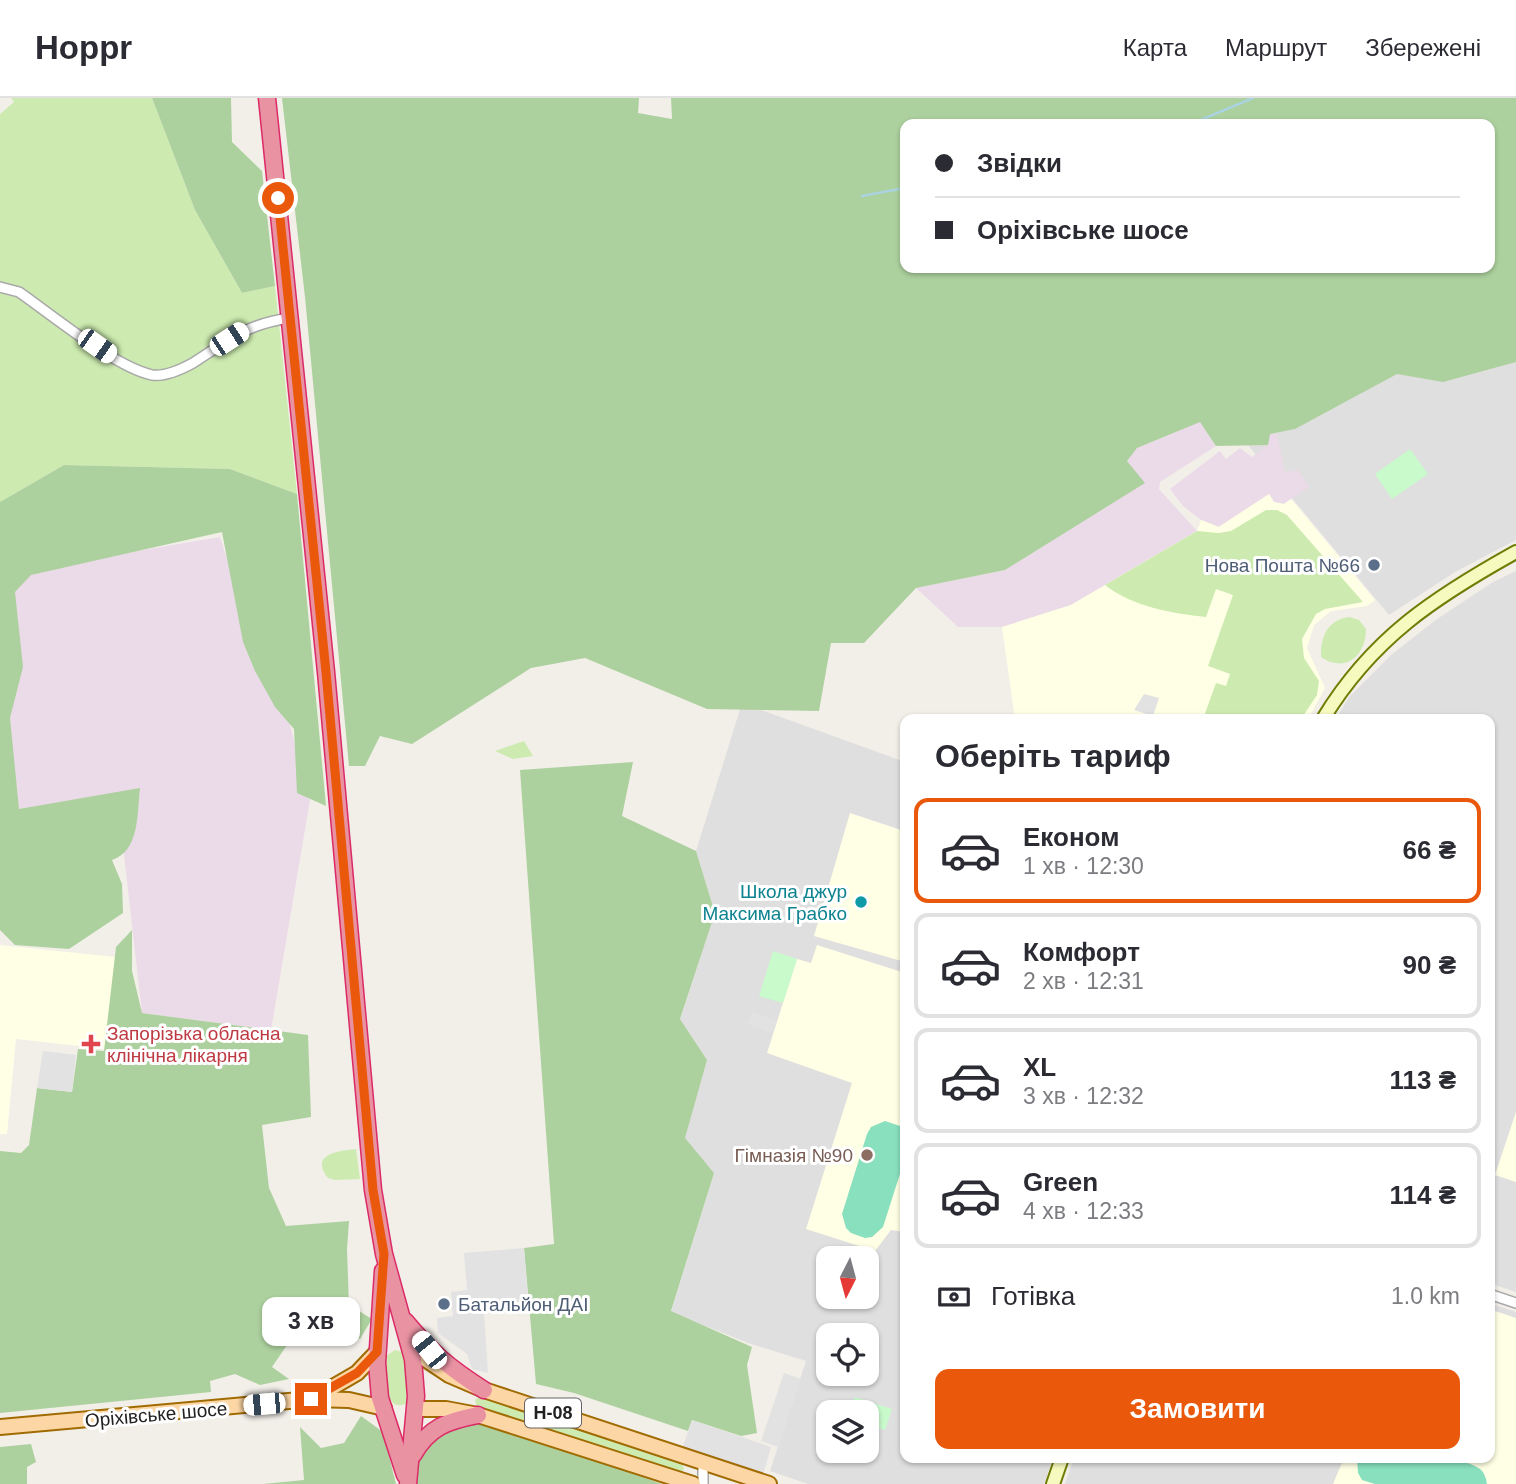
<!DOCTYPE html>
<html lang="uk">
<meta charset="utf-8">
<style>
body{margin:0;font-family:Helvetica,sans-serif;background:#f2f2f3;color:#2b2b33;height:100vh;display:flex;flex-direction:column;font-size:26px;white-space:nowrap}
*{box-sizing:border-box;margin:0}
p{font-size:23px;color:#7c7c81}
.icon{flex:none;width:38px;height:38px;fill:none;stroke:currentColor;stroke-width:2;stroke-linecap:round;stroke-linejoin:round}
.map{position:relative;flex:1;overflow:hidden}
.sheet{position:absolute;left:900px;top:616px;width:595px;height:749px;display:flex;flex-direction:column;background:#fff;border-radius:14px;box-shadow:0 2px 5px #0004}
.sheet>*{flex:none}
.hud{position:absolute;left:900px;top:21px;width:595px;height:154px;border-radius:14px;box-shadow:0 2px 5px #0004;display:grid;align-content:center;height:154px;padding:0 35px;background:#fff}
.needle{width:46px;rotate:186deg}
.tools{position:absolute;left:816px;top:1148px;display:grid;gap:14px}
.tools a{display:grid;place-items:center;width:63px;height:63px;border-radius:14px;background:#fff;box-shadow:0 2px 5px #0004;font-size:35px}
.end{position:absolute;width:32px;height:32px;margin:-16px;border:9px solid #ea580c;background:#fff;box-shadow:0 0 0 4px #fff}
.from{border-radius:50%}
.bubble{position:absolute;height:49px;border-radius:14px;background:#fff;box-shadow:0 2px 5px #0004;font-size:23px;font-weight:700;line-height:49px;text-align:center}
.car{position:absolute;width:21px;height:42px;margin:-21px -10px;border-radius:9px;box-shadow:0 0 5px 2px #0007;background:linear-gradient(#fff 24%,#345 0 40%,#fff 0 76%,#345 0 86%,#fff 0)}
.hud b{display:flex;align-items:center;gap:24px;height:66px;font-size:26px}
.hud b+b{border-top:2px solid #e1e1e2}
.hud i{width:18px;height:18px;background:#2b2b33}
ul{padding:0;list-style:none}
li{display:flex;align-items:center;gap:21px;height:105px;margin:0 14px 10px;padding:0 21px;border:4px solid #e1e1e2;border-radius:14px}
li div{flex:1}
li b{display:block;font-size:26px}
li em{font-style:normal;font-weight:700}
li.current{border-color:#ea580c}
li>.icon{width:63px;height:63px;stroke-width:1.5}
h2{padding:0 35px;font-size:32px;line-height:84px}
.pay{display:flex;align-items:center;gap:18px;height:77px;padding:0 35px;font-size:26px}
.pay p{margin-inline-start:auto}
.primary-button{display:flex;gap:14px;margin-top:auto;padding:14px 35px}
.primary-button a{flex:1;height:80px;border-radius:14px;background:#ea580c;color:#fff;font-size:28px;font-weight:700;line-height:80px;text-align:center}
header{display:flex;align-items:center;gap:42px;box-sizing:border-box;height:98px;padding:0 35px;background:#fff;border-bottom:2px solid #e1e1e2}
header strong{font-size:33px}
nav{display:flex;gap:38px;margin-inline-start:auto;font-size:24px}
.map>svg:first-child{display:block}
.residential{fill:#e0dfdf;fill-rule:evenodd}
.industrial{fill:#ebdbe8}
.education{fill:#ffffe5}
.grass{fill:#cdebb0}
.forest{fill:#add19e;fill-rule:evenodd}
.park{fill:#c8facc}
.pitch{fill:#88e0be}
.parking{fill:#e2e2e2}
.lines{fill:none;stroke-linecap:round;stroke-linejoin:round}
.stream{stroke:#aad3df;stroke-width:2.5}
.street-casing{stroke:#a9a9a9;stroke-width:12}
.secondary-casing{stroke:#707d05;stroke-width:16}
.primary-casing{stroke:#a06b00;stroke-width:18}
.highway-casing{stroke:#dc2a67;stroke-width:19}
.street{stroke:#fff;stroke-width:9}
.secondary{stroke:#f7fabf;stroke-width:12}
.primary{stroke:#fcd6a4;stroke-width:14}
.highway{stroke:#e892a2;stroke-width:16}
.route{stroke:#ea580c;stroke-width:9}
.service-dot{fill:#5c6f8a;stroke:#fff;stroke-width:2.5}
.culture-dot{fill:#0f9aa8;stroke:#fff;stroke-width:2.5}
.health-dot{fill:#e0444e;stroke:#fff;stroke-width:2.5}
.education-dot{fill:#8d6e63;stroke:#fff;stroke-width:2.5}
.labels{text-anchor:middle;stroke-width:6;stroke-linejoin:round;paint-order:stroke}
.shield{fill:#fff;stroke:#646464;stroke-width:2}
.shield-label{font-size:18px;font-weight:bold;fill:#222}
.service-label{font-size:19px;fill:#4e5e75;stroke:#fff;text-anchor:end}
.culture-label{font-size:19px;fill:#0d838f;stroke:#fff;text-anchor:end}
.health-label{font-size:19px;fill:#be3a42;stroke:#fff;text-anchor:start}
.education-label{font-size:19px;fill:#785e54;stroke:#fff;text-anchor:end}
.street-label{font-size:19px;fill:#222;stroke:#fff}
</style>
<header>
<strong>Hoppr</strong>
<nav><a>Карта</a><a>Маршрут</a><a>Збережені</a></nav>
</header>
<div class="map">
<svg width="1516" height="1386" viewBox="0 0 1516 1386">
<rect width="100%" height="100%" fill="#f2efe9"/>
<g class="residential">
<path d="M1516,224v218l-61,32 -66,43 -156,-188z"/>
<path d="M1516,473v721l-27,-9v-564h-153l13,-22 42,-42 46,-36 56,-37z"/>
<path d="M742,605l163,59v696h148l-9,26h-236l-38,-13 36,-110 -58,-18 -77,-31 43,-139 -30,-34 23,-79 -27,-40 35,-107 -19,-62zM828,1160h38v39h-38zM828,1237h38v39h-38zM828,1314h38v39h-38z"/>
<path d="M1489,1205l27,9v172h-451l9,-26h415z"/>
</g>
<g class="industrial">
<path d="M1200,323l16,25 -56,36 -1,7 38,42 -126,74 -69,22h-44l-42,-39 89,-18 139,-87 -18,-22 11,-13z"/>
<path d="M1269,336h8l8,38 13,-2 11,17 -25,17 -10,-2 -6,-7 -50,32 -17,-7 -18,-14 -13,-17 50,-38 6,8 14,-11 12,9 16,-12z"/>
<path d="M220,439l38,119 19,20 33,124 -39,230 -129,-17 -23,-202 -111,5 -8,-79v-163z"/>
</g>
<g class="education">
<path d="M1269,396l5,8 10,2 7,-5 84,101 -8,6 -36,5 -17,14 -7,23 18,40 -17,31h-293l-13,-92 69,-22 126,-74 4,-11 18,7z"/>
<path d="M850,715l51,17 4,13v119l-91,-26z"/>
<path d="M0,847l125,13 -9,92 -100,-11 -9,95h-7z"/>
<path d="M817,847l88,28v259l-14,-2 -16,21 -69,-22 46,-146 -85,-30 30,-94 14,4z"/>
<path d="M1516,1014v70l-21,-7z"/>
<path d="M1489,1211l27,9v166h-183l11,-26h145z"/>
</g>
<g class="grass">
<path d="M11,0h141l43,112 47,83 33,-7 22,208 -67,-25 -166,-4 -64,37v-388l14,-12z"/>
<path d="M1266,412h11l10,5 76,87 -38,7 -9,5 -14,25 2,19 15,23 -2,14 -16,24h-98l13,-36 10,3 4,-12 -22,-8 25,-71 -17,-6 -10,28c-35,-4 -73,-10 -101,-32l92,-54 22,2 12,-2z"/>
<path d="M1350,519l9,3 7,9c0,26 -20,45 -45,28 -1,-20 7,-38 29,-40z"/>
<path d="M524,643l9,15 -20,3 -18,-8z"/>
<path d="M356,1051l4,30 -25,1 -7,-2c-19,-25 12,-27 28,-29z"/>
<path d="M395,1252l11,3 3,49c-26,15 -23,-26 -25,-41l2,-5z"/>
<path d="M480,1298l201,65 3,8 -3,4h-6l-190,-63 -8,-3 -2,-7z"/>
</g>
<g class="forest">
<path d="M152,0h79l1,44 30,29 13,115 -33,7 -47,-83z"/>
<path d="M282,0h357l-1,15 34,6 -1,-21h845v264l-73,20 -46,-8 -102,55 -25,5 -2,11 -52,1 -16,-24 -63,26 -10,13 18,22 -140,87 -89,18 -52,55h-33l-12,68 -112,-2 -122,-51 -54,10 -119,76 -32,-8 -15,30h-16l-44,-469zM1489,26v144h-584v-144z"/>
<path d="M64,367l166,4 67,25 29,312 -29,-13 -3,-64 -19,-22 -20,-36 -12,-29 -21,-110 -191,43 -16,17 8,75 -13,51 9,91 121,-21c-3,25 0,63 -28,72l10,24 1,29 -54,36 -54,-4 -15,-15v-428z"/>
<path d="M633,664l-11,54 74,35 19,62 -35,106 27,41 -22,78 29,35 -43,138 81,36 -5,18 10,68 -16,3 -49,-16 -4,11 -114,-38 -38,-9 -12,-136 30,-4 -34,-474z"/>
<path d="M132,832v41l10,42 166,22 3,82 -49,8 7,63 17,38 63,-5 -2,28 2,56 23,14 -12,20 -54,-35 -4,19 -30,44 17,12 -29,6 -25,-11 -25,7 1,11 -211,21v-262l21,2 8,-8 8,-57 35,4 6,-43 26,2 12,-104z"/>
<path d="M361,1318l22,16 13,52h-133l41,-4 -4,-53 21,21 23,-5z"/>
<path d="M482,1323l180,63h-245c-2,-18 1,-45 21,-53 13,-6 30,-7 44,-10z"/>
<path d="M31,1346l5,18 -9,5v17h-27v-37z"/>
</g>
<g class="park">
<path d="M1410,351l18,25 -36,25 -17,-25z"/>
<path d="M773,853l24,8 -14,44 -24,-7z"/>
<path d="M855,1299l37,12 -7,21 -19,-6v-12h-16z"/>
</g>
<g class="pitch">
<path d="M885,1023l15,5 5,6v26l-22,69 -11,10 -7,1 -14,-5 -5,-5 -4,-14 25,-80 4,-7z"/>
<path d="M1357,1360c31,0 99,-7 123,11 5,4 6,10 7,15h-112l-13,-4 -4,-7z"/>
</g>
<g class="parking">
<path d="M1144,596l15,4 -6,18 -19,-6z"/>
<path d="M752,914l25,9 -5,12 -25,-9z"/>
<path d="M43,953l33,4 -4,37 -35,-4z"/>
<path d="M524,1150l5,62 -45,4 4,59 -16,-4 -5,-15 -29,-21 -1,-15 16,-2 -2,-24 16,-2 -3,-37z"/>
<path d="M784,1275l17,6 -23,68 -17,-6z"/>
<path d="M692,1322l79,27 -8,28 -81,-26z"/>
</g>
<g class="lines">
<g class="stream">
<path d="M1191,26l62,-26"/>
<path d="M862,98l43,-8"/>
</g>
<g class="street-casing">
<g id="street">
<path d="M0,189l19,5c33,23 96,75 133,83 13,2 30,-6 41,-12 36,-23 53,-39 97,-45"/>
<path d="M1489,1196l27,9"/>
<path d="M703,1386v-22"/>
</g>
</g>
<g class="secondary-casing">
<g id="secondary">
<path d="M1323,621c49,-81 112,-122 193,-167"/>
<path d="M1053,1386l9,-26"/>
</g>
</g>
<g class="primary-casing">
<g id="primary">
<path d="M410,1251l39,26 35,15 285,94"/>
<path d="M314,1300l43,-25 20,-21"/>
<path d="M415,1311h31l32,6 215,69"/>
<path d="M0,1329l311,-28 38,1 35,8"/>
</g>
</g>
<g class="highway-casing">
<g id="highway">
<path d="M267,0l59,574 47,518 11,64 29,105 3,37 -8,88"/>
<path d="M383,1173l-6,92 3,35 25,77"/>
<path d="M405,1223c27,32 43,46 79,69"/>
<path d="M413,1357c16,-28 34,-34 65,-40"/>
</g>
</g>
<use href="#street" class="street"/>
<use href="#secondary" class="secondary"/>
<use href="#primary" class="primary"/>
<use href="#highway" class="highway"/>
</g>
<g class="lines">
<path class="route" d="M278,100l48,474 47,518 11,64 -7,98 -20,21 -46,26"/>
</g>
<g class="service-dot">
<circle cx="1374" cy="467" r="7"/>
<circle cx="444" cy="1206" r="7"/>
</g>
<circle class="culture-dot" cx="861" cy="804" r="7"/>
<path class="health-dot" d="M87.5 935.5h7v7h7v7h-7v7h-7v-7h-7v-7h7z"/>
<circle class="education-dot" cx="867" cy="1057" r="7"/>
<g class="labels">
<rect class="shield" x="525" y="1300.5" width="56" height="29" rx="5"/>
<g class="shield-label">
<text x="553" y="1321">Н-08</text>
</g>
<g class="service-label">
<text x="1360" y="474">Нова Пошта №66</text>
<text x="458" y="1213" text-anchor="start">Батальйон ДАI</text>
</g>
<g class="culture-label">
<text x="847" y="800">Школа джур<tspan x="847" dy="22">Максима Грабко</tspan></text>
</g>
<g class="health-label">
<text x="107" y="942">Запорізька обласна<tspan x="107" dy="22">клінічна лікарня</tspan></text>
</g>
<g class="education-label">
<text x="853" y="1064">Гімназія №90</text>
</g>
<g class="street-label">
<text transform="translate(156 1316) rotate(-5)" y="7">Оріхівське шосе</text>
</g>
</g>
</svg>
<div class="tools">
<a><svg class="needle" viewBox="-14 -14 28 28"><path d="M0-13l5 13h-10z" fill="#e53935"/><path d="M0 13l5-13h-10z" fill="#7c7c81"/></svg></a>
<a><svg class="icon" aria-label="locate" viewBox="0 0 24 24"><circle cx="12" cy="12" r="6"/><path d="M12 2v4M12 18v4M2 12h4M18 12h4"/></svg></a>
<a><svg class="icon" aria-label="layers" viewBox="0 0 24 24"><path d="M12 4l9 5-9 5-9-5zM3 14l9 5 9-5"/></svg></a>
</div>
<i class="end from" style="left:278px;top:100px"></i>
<i class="end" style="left:311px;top:1301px"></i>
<div class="bubble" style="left:262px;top:1199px;width:98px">3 хв</div>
<i class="car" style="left:229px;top:241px;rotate:57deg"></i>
<i class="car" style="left:97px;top:248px;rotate:125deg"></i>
<i class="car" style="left:429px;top:1252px;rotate:321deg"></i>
<i class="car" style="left:264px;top:1306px;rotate:265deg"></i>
<div class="hud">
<b><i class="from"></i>Звідки</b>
<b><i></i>Оріхівське шосе</b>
</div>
<section class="sheet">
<h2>Оберіть тариф</h2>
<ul>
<li class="current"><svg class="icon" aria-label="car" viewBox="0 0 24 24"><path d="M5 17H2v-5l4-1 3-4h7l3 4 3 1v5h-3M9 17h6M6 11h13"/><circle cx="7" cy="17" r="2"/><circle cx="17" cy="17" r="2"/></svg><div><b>Економ</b><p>1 хв · 12:30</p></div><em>66 ₴</em></li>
<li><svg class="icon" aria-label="car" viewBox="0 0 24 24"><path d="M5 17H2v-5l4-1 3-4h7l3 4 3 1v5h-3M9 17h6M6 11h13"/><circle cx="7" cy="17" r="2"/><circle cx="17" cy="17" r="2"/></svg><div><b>Комфорт</b><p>2 хв · 12:31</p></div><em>90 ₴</em></li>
<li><svg class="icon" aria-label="car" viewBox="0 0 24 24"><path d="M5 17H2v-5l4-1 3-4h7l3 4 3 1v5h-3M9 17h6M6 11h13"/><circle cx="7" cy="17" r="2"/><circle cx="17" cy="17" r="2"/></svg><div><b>XL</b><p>3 хв · 12:32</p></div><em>113 ₴</em></li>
<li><svg class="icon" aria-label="car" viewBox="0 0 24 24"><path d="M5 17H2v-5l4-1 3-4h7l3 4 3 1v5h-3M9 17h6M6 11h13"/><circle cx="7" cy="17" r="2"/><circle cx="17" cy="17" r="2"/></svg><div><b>Green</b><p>4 хв · 12:33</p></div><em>114 ₴</em></li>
</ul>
<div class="pay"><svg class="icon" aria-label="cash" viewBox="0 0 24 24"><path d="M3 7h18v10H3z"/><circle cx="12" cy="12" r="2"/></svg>Готівка<p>1.0 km</p></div>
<div class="primary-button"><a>Замовити</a></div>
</section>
</div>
